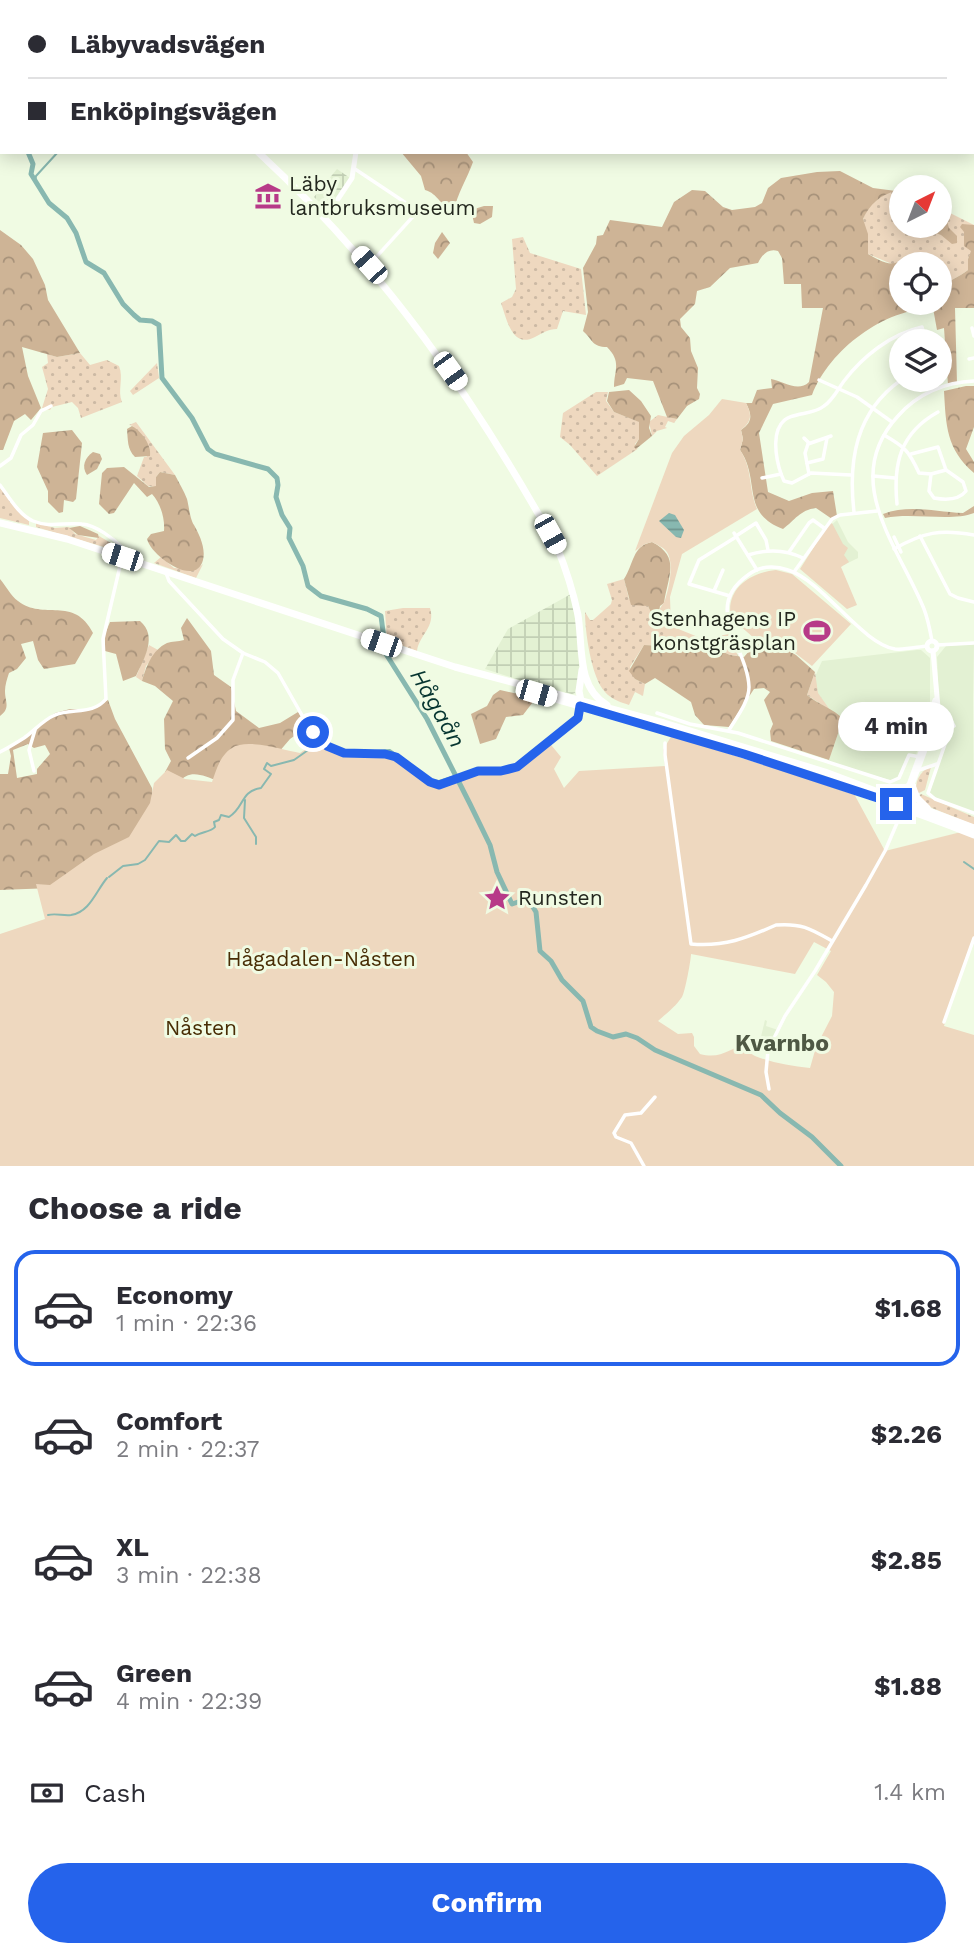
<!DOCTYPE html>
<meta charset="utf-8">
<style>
body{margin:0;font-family:"Work Sans",sans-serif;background:#f2f2f3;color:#2b2b33;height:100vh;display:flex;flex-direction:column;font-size:26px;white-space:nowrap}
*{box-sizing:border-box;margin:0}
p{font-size:23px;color:#7c7c81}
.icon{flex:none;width:38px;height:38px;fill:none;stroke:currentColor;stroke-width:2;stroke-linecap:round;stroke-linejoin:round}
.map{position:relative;height:1166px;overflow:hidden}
.sheet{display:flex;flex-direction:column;background:#fff;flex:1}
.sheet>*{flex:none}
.guide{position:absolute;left:0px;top:0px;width:975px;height:154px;box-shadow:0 4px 18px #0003;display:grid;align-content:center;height:154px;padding:0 28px;background:#fff}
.needle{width:46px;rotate:42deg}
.fabs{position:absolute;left:889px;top:175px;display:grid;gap:14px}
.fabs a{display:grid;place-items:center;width:63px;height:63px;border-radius:50%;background:#fff;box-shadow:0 4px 18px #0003;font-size:35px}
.end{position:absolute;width:32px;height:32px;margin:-16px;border:9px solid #2563eb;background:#fff;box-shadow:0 0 0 4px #fff}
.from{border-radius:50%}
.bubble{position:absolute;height:49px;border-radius:24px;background:#fff;box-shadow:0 4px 18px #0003;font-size:23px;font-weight:700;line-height:49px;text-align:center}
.car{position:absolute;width:21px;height:42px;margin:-21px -10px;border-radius:9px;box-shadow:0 0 5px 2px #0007;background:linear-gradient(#fff 24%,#345 0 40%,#fff 0 76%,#345 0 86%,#fff 0)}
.guide b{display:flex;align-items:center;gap:24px;height:66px;font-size:26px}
.guide b+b{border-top:2px solid #e1e1e2}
.guide i{width:18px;height:18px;background:#2b2b33}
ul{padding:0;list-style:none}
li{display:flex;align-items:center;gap:21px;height:116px;margin:0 14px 10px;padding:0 14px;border:4px solid transparent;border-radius:21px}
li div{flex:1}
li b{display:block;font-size:26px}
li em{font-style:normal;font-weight:700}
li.selected{border-color:#2563eb}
li>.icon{width:63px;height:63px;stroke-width:1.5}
h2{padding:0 28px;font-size:32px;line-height:84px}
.pay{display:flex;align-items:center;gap:18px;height:77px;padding:0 28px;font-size:26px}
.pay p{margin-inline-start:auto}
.action{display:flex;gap:14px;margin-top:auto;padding:14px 28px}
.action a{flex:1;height:80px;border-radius:42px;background:#2563eb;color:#fff;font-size:28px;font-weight:700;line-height:80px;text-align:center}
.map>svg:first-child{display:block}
.built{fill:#e3f1d3}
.industrial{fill:url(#industrial-grid)}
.grass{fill:url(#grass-dots)}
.forest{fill:url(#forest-crowns);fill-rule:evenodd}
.park{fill:#eed8bf;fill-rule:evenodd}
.water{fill:url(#water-rules)}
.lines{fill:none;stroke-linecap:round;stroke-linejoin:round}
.stream{stroke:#88b8b0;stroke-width:2}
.river{stroke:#88b8b0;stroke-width:5}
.minor{stroke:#fff;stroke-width:3.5}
.tertiary{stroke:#fff;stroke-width:5}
.primary{stroke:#fff;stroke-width:7}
.route{stroke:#2563eb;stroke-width:9}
.labels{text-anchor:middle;stroke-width:6;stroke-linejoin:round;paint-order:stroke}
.poi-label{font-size:21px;fill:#23271e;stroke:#f0fbe3;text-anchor:start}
.park-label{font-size:21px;fill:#482d05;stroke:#f0fbe3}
.water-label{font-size:23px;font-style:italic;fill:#063530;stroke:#f0fbe3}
.neighbourhood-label{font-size:23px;font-weight:bold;fill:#4f5844;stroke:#f0fbe3}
</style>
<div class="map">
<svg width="974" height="1166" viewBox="0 0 974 1166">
<defs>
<pattern id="industrial-grid" width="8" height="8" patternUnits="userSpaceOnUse" patternTransform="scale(1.75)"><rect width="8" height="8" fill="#e3f1d3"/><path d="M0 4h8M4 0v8" fill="none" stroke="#c2cfb5"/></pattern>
<pattern id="grass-dots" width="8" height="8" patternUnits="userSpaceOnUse" patternTransform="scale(1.75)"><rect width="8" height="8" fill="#eed8bf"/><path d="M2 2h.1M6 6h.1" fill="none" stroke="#ccb9a4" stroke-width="1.8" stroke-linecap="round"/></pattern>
<pattern id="forest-crowns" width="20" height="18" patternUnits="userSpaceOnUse" patternTransform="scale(1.75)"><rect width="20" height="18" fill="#ceb496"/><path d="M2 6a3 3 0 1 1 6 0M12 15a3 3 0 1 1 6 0" fill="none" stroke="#a7927a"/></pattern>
<pattern id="water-rules" width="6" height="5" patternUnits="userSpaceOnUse" patternTransform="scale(1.75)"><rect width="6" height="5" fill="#88b8b0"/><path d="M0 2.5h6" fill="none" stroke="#6f968f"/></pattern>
</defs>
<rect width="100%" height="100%" fill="#f0fbe3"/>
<g class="built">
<path d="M837,520l11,22 10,10v6l-14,7 -22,-20 5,-16z"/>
<path d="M974,644l-1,54 1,115 -45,-18 21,-67 -6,-5 2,-7 -7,-8 -2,-51 9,-11z"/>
<path d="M917,650h4l9,8v47l-8,3 -1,6 3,12 -8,29h-7l-8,19 -7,7 -66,-18 15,-44 -36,-24 15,-34z"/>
<path d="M765,1020l2,1 -1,5 12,4 -11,20 -8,-5z"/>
</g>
<g class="industrial">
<path d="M337,169l13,9 -22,33 -14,-14z"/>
<path d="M571,594l8,50v34l-4,15 -3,1 -37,-9 -50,-16 23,-40z"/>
</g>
<g class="grass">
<path d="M148,0h131l-132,2z"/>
<path d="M896,191l5,1v34h39v-18l34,17v21l-6,13v11c-9,7 -19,10 -28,18v-24h-48l-24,-10 -5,-35 5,-12 18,-14z"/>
<path d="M523,237l7,16 51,16 5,46 -23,-4 -6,18c-9,0 -14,4 -22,8 -23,12 -28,-17 -34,-34l11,-6 4,-8 -4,-50z"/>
<path d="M80,353l10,12 17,-5 12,6c5,12 -2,25 3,36l-41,16 -3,-10 -6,-6 -20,5 -2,3 -8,-2 6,-19 -6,-22 6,-4 -1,-9 10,3z"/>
<path d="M157,363l2,15 -26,17 -3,-4z"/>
<path d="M596,392h12l-2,9 8,11 26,10 -1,17 -4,5 1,5 3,-1 -42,28 -27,-31 -10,-8 3,-24z"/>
<path d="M658,415l19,4 -3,4 -6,-2 -3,6 2,1 -10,3 -5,5 -3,-14z"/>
<path d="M136,422l39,53 -15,-3 -4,5v10l-8,-1 -11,-10 7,-19h3l-14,-31 -4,-1z"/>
<path d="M0,488l29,33v4l-29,-7z"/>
<path d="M36,523l19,5 14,-1 6,7 21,6 3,-4 22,13v3l-85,-25z"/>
<path d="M161,557l13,11 23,1 6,-5 -7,14 -42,-15z"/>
<path d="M624,579l5,20 19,7 5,11 5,1 3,10 42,15 27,-5 8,18 -8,-1 -27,-12 -18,4 -41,-2 -14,22 5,12 10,5 -2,12 -8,-4 -6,13c-9,-3 -18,-6 -24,-13 -14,-15 -20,-61 -20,-80l5,8h3l18,-16 1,-4 -5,-16z"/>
<path d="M403,608h27c6,19 -11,27 -13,43l-30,-11 -2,-29z"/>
<path d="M149,645l9,5 -12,16 -4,15 -6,-4z"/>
<path d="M815,672l3,21 12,17 -23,-15z"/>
<path d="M931,767l-6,23 -8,4c-3,-11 2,-23 14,-27z"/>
<path d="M921,794l53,23v8l-42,-17 -14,-11z"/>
</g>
<g class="forest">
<path d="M643,0h331v145l-1,-143h-332z"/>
<path d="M401,152h65l7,10c-6,17 -16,32 -19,49 -13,-3 -16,-18 -29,-21l-4,-14z"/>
<path d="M840,171l33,17 23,3c-15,3 -27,14 -33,28l5,15v20c11,6 24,15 34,5l5,5h-6v39h39v-15c9,-8 19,-11 28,-18v-11l3,-8 -7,-5v-14l-4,-5 2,-3 12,1v83h-19l2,75 -9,2 -4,-57 -7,2 -4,-22c-49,1 -103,41 -121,87l-39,9 -14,29 9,59 21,9 23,-8 21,-2 4,25 -5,3 -16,-11c-16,2 -21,12 -33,21 -43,-16 -22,-49 -43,-79l3,-11 -2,-9c12,-8 11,-15 5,-27h6l5,-13 15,-2 -1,-9c12,2 27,14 38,3l14,-74h-21l-1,-24h-17l-2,-26 -4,-7c-10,-3 -16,4 -20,12l-28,5 -20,19 -13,4 -2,13 -15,15 1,8 9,11 1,13 7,17 -1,20 3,6 -1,5 -12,7 -10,13 -10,-2 -14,-36 -26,-3 -3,6 -10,3c0,-17 8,-25 -7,-40 -15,0 -14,-7 -24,-16l5,-19 -5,-44 13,-24 1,-8 6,-1 7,-15 52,7 12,-25 18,-12 13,1 18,16 9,3 23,-3 7,-4 6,-15 13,-10 36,-6z"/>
<path d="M484,206h9l-1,11 -12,7 -6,-1 -3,-13z"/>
<path d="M940,218l7,3 2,7 8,8v7l-5,1 -11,-9 -13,-5 -19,1 -9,-4 -2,-4 3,-4v7h39z"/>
<path d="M0,230l21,15 12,14 12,26 3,15 32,53 -23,4 -35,-10 6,29 13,32 -10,12 -6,-6 -11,7 -11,29h-3z"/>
<path d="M442,232l8,11 -12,16 -5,-6 2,-10z"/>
<path d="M966,386h8v41l-8,22 8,13v11c-28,-24 -28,-48 -30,-82z"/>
<path d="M629,390l12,11 10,15 -2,12 3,8 -16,13 -2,-2 5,-8v-17l-25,-10 -7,-11 2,-9z"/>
<path d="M132,426c9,5 20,19 18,30l-15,1c-8,-8 -7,-17 -8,-28z"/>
<path d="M72,430l10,13 -6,56 -3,3 -9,-2 -1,12 -4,1 -11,-11v-11l-11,-24 6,-34z"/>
<path d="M93,452l7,2 2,5 -5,10 -10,6c-6,-9 -2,-17 6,-23z"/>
<path d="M124,467l25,20 7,-1v-9l4,-5 15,3c4,8 9,16 12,24 2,8 3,20 7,26 5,9 12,23 9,35 -7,28 -52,-4 -56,-21l4,-5 13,-3c1,-12 -3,-27 -12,-37l-5,3 -13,-14 -20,30 -5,1 -10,-10 3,-31 5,-5z"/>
<path d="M974,506v7c-23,9 -62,-1 -89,5l-2,-4c27,-10 52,-2 80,-1z"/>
<path d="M80,526l18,8 1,4 -21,-3 -9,-7z"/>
<path d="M652,542c29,15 16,34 12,61l-4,3 -2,12 -5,-1 -5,-11 -17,-1 -7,-26c10,-15 8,-33 28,-37z"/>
<path d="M0,579c6,7 11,17 18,22 25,20 56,-6 75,32l-18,31 -31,5 -6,-9 -5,-19 -12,3 5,14 -9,11 -8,4c-2,6 -4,12 -4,18 0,11 6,17 -5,25z"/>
<path d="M187,618l24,33 3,24 17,12 5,24 23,17 21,-5 18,-11 9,15 -17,12 -12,14 -60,28c-14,-5 -29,-13 -39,2l-12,-4 -2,-7 6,-11 -6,-12 -1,-30 9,-18 -18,-15 -13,-5c4,-14 10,-31 25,-38 5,-2 11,-1 17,-3l-3,-12z"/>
<path d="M140,621c18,15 4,38 -4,55l-13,5 -7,-27 -11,-3v-17l5,-12z"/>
<path d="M703,643l27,12 14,2 12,-14 13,7 9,-5 18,10 19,17 -8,23c11,9 27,14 36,24l-14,41 -58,-19 -1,-10 3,-7 -9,-24 6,-8 -6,-4 -10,1 -25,38 -25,-2 -9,-10 -4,-13 -36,-24 -10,6 -10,-5 -6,-8 15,-26 41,2z"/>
<path d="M500,690l36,8 -13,17 -17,2 -10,22 -16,5 -9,-30 16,-8 6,-11z"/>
<path d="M108,700l7,19 37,69 1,10 -3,10 -19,30 -79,50 -52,2v-116h8l3,-18 -2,-8 46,-35 15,-4h20zM28,744l6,4 11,-3 5,9 -13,15v5l-20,4 -4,-28z"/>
</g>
<g class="park">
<path d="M722,399l24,4c6,12 6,18 -5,27l2,9 -3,11c13,19 8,39 17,59l-75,45 -12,43 1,29 32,13 26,-5 1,4c-20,3 -76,12 -72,-24 1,-6 5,-9 7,-14 4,-12 10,-39 1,-49 -3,-4 -9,-6 -14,-9l-7,2 -10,7 37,-98 12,-17 25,-21z"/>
<path d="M832,523l11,21 5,4 -4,7 5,7 -8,5 16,38 -10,4 -47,-40 26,-41z"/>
<path d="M776,570l16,4 59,50 -39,42 -30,-23 -13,7c-14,-8 -21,-21 -37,-28 -9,-31 16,-49 44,-52z"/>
<path d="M672,735l181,57 32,59 76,-19 13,5v100l-30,89 30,9v131h-974v-232l45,-15 -9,-35 14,1 44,-31 35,-17 21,-34 4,-20 13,-13 18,9 27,3c4,-11 8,-27 20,-34 15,-10 51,2 68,5l20,-14c29,25 47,6 73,17 18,7 29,22 47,28l37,-14 34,-2 9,-5 27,-23 14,17 -7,12 10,19 15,-17 86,-5 -2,-16zM814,942l17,9 -14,24 9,7 8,10 -2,24 -16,31 -6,21c-19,-2 -37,-5 -55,-12 -5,-2 -7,-8 -13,-9 -11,-1 -19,13 -42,7l-6,-8v-9l-2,-4 -14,1 -20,-13c8,-7 18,-15 24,-24 3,-5 9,-37 9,-43l104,20z"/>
</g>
<path class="water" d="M669,513l6,2 9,15 -3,8 -5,-1 -17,-16z"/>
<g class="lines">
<g class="stream">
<path d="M35,182l1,-6 22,-24"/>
<path d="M360,752l30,-2 42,30 7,1 16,-5"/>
<path d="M245,800l-1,18 12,19v7"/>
<path d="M964,862l10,7"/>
<path d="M109,877l14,-11 15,-2 7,-4 14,-19 10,1 7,-7 5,6h4l7,-7 3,2c6,-4 16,-4 20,-9l-1,-5 5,-2 2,-5 8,2c16,-10 11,-26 32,-29l10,-14 -7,-5 3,-6 4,3 23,-6 24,-17 12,7"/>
<path d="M48,915c8,-2 15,1 23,0 19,-3 25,-24 36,-37"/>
</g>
<g class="river">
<path d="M0,82v3"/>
<path d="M0,109l2,9"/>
<path d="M28,152l5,12 -2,10 18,29 18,15 9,15 10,29 18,11 19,31 11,11 6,5 12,1 7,4 3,53 30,40 16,31 7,5 53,15 9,9 1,7 -2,12 6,18 8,13 -1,10 14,28 5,20 13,10 46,13 14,7 5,38 41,65 43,85 20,41 7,27 15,32 9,-3 10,3 5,8 4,39 11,10 11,19 21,21 8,26 6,4 16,6 13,-3 11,4 18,12 106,45 19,18 32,24 29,29"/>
</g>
<g class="minor">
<path d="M179,2v-2"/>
<path d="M355,169l63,42 -49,54"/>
<path d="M972,328l2,8"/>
<path d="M969,359l5,-1"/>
<path d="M940,362l6,-2"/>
<path d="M819,380l38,17 35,25"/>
<path d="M884,435c21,12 25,16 35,38l12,1 15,-4 17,12 3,9c-7,9 -21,9 -32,7l-5,-7 2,-17"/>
<path d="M804,438l5,5"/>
<path d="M911,454l27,-7 8,23"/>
<path d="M807,463l16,-4 4,-21"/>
<path d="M0,466l11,-8 10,-23 12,-10 8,-14 10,-5"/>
<path d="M809,474l-4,-21 3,-9 23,-8"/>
<path d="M851,475l-40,-2 -19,10 -8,-2c-7,-15 -13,-43 -3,-57 9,-13 31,-8 43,-18 9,-6 14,-17 20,-25 19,-25 47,-47 78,-54l4,14"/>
<path d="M873,476l22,2"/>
<path d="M762,478l19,-4"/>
<path d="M0,485c9,12 19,30 33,36 17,7 32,1 49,3 14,1 32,15 42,25l-21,90 3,60c-13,16 -33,9 -51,16 -12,5 -21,16 -31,23 -8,5 -16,10 -24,14"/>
<path d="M897,504c-4,-40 3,-71 41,-92"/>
<path d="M854,512c-6,-52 2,-100 47,-132"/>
<path d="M734,533l23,37"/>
<path d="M736,536l20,-13 10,17 2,10"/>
<path d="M920,536l30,58 8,4 16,4"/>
<path d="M894,537l7,15"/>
<path d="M894,549c30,-17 46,-20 80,-14"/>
<path d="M789,552l20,-29 4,-3 11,8"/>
<path d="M748,555c19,-6 37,-6 55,3"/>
<path d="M794,572l38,-53 8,-4 37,-4"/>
<path d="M166,573l3,8 54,58 20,14 22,9 13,11 29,51 17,20 23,10h38l11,2 34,26 9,3 39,-14h23l16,-4 61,-49 1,-10"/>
<path d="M714,591l9,-21"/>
<path d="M730,596l-41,-12 10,-24 37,-23"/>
<path d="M932,641c-2,-11 -4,-22 -8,-32 -25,-62 -85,-129 -26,-193 19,-22 47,-34 76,-35"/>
<path d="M937,645l37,-2"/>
<path d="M657,713l33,11 48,9 152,49 9,-4 10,-23 12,2"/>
<path d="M939,715l12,7"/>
<path d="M951,727l-2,-4 3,-1 2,4 -3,1 -23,66 7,6 39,14"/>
<path d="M729,730c7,-12 20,-28 20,-43 -1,-39 -48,-79 -1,-112 12,-9 26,-10 40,-5 35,11 74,74 107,79 10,1 22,-2 32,-3"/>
<path d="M665,743v12l26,189c33,3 56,-6 85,-19 26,-2 35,4 56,16"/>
<path d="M188,758l29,-20 16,-18v-40l10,-27"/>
<path d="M919,770l18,-6"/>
<path d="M34,771l-5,-21 6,-20"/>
<path d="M944,1022l30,-84"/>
<path d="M769,1089l-3,-17 2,-22 17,-34 30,-45 51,-86 19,-34 18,-42"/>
<path d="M644,1166l-13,-23 -15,-6 -2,-4 11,-18 16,-2 14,-16"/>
</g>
<g class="tertiary">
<path d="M370,2v-2"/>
<path d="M326,217l26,-39 4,-26"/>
<circle cx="932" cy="646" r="5"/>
<path d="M903,801l27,-74 -3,-12 4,-4 4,-11"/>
<path d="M905,804l30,-81 4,-4 -6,-68"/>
</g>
<g class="primary">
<path d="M93,0l2,2"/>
<path d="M258,152c126,117 216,245 299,395 9,22 16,44 21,68 5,30 -2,72 29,90"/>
<path d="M0,523l67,16 388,128 209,56 161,49 149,56"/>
<path d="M523,690c152,43 303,87 451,145"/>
<path d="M581,701l-2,-10 3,-21"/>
<path d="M913,788l4,10 10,10"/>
<path d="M887,793l12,-1 10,-6"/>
</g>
</g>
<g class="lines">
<path class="route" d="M313,732l14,14 17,7 41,1 11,3 34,25 9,3 39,-14h23l16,-4 61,-49 2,-12 164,48 152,50"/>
</g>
<defs>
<g id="museum-bare" transform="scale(2.1)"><path d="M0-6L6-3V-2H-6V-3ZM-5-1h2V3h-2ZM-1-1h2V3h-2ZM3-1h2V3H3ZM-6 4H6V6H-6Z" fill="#b73a88" stroke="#f0fbe3" stroke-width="2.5" paint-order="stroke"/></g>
<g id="stadium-bare" transform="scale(2.1)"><path d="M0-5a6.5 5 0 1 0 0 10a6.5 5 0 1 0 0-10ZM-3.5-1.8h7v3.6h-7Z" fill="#b73a88" stroke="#f0fbe3" stroke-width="2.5" paint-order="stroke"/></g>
<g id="sight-bare" transform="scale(2.1)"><path d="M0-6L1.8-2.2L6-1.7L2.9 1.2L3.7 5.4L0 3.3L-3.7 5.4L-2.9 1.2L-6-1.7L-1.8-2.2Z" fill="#b73a88" stroke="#f0fbe3" stroke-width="2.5" paint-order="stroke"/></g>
</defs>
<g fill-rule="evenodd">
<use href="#museum-bare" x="268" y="196"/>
<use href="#stadium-bare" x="817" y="631"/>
<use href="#sight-bare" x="497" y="898"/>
</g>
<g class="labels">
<g class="poi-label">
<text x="289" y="191">Läby<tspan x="289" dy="24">lantbruksmuseum</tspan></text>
<text x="796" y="626" text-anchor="end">Stenhagens IP<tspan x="796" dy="24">konstgräsplan</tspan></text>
<text x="518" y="905">Runsten</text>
</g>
<g class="park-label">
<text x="321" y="966">Hågadalen-Nåsten</text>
<text x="201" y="1035">Nåsten</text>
</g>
<g class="water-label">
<text transform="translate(438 708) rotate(60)" y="8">Hågaån</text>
</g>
<g class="neighbourhood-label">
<text x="782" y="1051">Kvarnbo</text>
</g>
</g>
</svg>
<div class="fabs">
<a><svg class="needle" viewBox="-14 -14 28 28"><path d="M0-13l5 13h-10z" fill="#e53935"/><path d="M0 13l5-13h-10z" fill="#7c7c81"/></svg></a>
<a><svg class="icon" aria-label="locate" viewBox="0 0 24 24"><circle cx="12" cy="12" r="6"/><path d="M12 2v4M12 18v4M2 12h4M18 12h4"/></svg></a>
<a><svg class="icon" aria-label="layers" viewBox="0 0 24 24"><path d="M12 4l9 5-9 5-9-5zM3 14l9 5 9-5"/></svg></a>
</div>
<i class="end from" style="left:313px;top:732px"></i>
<i class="end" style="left:896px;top:804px"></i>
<div class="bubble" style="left:838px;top:702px;width:116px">4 min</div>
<i class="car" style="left:369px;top:265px;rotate:318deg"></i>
<i class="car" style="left:450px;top:371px;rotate:144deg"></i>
<i class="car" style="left:550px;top:534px;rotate:151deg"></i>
<i class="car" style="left:122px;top:557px;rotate:288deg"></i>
<i class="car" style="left:381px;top:643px;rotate:289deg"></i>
<i class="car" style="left:536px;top:693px;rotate:106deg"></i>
<div class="guide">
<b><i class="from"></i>Läbyvadsvägen</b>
<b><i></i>Enköpingsvägen</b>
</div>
</div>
<section class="sheet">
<h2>Choose a ride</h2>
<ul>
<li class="selected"><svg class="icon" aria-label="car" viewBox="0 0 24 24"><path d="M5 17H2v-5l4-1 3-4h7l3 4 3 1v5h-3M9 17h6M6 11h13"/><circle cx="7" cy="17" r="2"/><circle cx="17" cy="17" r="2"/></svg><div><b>Economy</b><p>1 min · 22:36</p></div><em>$1.68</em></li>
<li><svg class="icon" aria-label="car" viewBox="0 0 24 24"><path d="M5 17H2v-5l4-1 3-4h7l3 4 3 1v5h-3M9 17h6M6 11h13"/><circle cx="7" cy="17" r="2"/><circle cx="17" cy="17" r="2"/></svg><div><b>Comfort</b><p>2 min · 22:37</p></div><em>$2.26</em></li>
<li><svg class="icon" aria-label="car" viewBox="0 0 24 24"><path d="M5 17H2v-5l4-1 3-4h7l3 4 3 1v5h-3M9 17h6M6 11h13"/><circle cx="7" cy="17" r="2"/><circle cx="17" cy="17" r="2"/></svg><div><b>XL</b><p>3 min · 22:38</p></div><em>$2.85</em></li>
<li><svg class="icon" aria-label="car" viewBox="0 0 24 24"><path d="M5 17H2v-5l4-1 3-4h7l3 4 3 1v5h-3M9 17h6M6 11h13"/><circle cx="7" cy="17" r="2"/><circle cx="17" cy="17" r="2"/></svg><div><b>Green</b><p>4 min · 22:39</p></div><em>$1.88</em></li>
</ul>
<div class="pay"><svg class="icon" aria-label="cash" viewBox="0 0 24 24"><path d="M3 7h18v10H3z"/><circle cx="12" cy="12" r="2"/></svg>Cash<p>1.4 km</p></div>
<div class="action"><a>Confirm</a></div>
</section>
